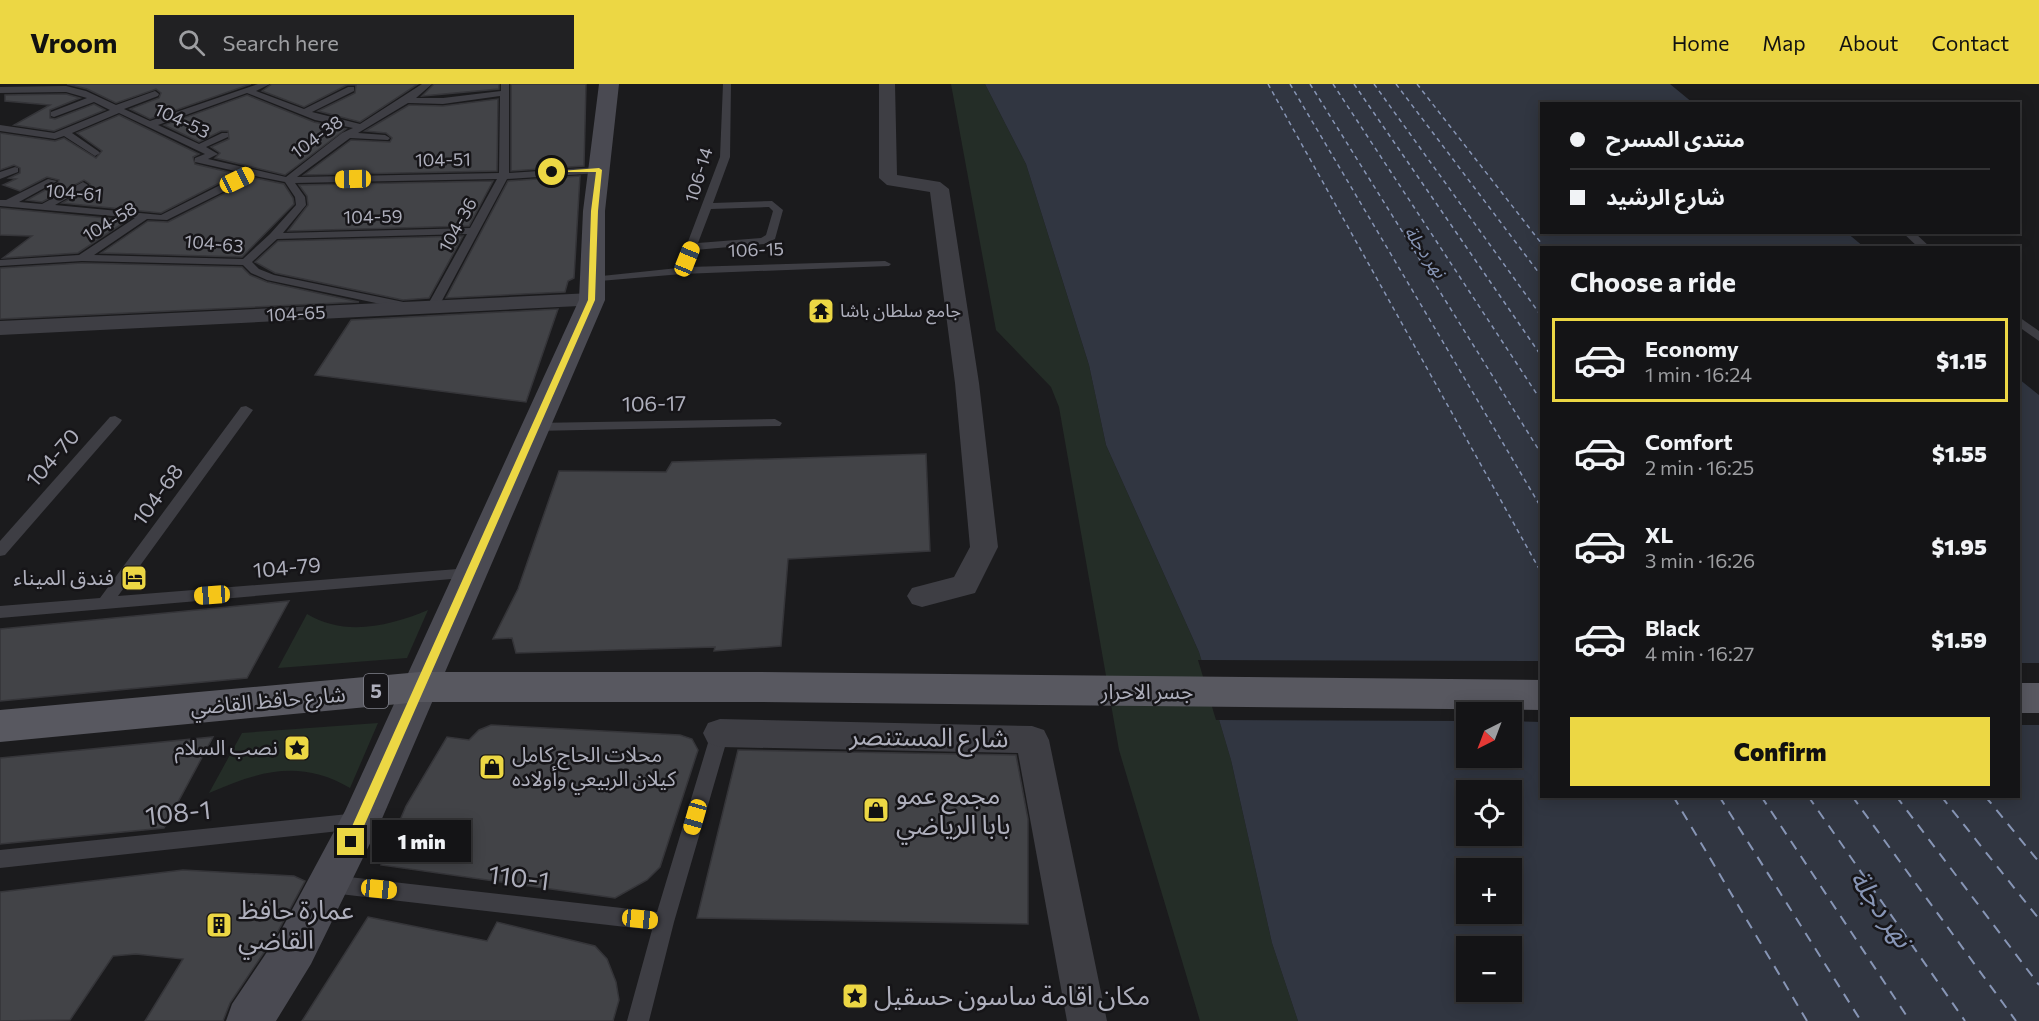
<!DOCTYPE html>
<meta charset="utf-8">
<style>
body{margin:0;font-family:Commissioner,"Noto Sans Arabic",sans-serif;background:#212123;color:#f1f3f6;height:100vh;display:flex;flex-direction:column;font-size:22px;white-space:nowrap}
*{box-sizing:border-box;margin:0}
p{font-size:20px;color:#9d9ea1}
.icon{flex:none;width:33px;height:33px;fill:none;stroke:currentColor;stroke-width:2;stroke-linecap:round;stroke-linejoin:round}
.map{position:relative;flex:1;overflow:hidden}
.panel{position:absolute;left:1540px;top:162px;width:480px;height:552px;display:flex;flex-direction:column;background:#141416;border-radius:0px;box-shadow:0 3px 15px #0003,0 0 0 2px #333335}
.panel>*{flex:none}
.banner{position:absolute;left:1540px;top:18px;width:480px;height:132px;border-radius:0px;box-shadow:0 3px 15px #0003,0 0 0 2px #333335;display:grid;align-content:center;height:132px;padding:0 30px;background:#141416}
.needle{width:39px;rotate:222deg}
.tools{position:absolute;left:1456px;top:618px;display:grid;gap:12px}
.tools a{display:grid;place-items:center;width:66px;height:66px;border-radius:0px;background:#141416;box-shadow:0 3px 15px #0003,0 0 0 2px #333335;font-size:30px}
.end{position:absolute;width:27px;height:27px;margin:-14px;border:8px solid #ecd744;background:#111;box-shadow:0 0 0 3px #111}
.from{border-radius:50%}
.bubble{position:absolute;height:42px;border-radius:0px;background:#141416;box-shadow:0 3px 15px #0003,0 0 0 2px #333335;font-size:20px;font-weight:800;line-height:42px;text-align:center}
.car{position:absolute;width:18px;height:36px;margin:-18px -9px;border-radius:8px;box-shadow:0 0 4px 2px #0007;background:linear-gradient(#f5c518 24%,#345 0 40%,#f5c518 0 76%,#345 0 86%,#f5c518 0)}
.banner b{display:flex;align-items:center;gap:21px;height:57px;font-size:22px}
.banner b+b{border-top:2px solid #333335}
.banner i{width:15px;height:15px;background:#f1f3f6}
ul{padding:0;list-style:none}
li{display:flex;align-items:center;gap:18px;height:84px;margin:0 12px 9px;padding:0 18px;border:3px solid transparent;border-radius:0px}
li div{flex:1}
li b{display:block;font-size:22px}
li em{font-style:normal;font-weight:800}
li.active{border-color:#ecd744}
li>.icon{width:54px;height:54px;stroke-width:1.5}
h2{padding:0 30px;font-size:27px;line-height:72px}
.action{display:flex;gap:12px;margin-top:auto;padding:12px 30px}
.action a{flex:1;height:69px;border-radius:0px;background:#ecd744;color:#111;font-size:24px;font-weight:800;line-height:69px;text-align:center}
header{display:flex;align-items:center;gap:36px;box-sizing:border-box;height:84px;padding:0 30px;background:#ecd744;color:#111}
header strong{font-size:28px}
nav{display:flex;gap:33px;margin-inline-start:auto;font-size:21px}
.search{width:420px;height:54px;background:#212123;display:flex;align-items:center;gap:15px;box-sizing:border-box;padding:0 21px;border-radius:0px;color:#9d9ea1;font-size:22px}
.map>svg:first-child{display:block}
.green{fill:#242d27}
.water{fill:#313641;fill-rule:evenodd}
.pier{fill:#1b1b1d}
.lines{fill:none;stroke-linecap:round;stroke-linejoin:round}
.ferry-far1{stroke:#8795b5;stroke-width:1.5;stroke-dasharray:4.5 4;stroke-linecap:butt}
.ferry{stroke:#8795b5;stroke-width:2;stroke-dasharray:10 8;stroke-linecap:butt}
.building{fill:#424347;stroke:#353539;stroke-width:1.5}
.lane{fill:#3e3e44;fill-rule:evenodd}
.street{fill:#3e3e44;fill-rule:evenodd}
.secondary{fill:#4a4a52;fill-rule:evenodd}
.primary{fill:#585860;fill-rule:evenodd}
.route{fill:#ecd744}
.labels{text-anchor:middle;stroke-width:5;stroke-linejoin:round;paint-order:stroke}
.far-street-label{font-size:18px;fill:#aeafbc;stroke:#161518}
.far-water-label{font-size:18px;font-style:italic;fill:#8795b5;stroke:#161518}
.far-poi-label{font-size:18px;fill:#aeafbc;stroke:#161518;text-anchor:start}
.shield{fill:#161518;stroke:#80818b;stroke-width:1.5}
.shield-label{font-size:20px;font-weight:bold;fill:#aeafbc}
.street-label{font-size:21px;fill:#aeafbc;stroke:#161518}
.poi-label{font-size:21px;fill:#aeafbc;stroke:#161518;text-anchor:end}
.near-street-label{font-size:26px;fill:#aeafbc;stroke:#161518}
.near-poi-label{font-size:26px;fill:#aeafbc;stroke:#161518;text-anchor:start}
.near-water-label{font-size:27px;font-style:italic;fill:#8795b5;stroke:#161518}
</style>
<header>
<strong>Vroom</strong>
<div class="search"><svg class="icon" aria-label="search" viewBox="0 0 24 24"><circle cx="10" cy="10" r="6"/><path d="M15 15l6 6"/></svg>Search here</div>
<nav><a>Home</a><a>Map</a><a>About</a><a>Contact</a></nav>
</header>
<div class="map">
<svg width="2039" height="937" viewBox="0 0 2039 937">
<rect width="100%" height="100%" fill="#1b1b1d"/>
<g class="green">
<path d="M951,0h34l41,80 63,201 17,80 93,207 32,108 41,183 26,78h-98l-81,-271 -60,-343 -8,-20 -55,-57z"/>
<path d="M428,526l-21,48 -129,10 29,-54c38,23 83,12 121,-4z"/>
<path d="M378,639l-28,65c-50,-29 -91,-17 -141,5l33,-60z"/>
</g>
<path class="water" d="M985,0h685l23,19 -151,1v128h304l18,15 -322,1v548h477v-417l20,16v626h-741l-26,-78 -41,-183 -32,-108 -93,-207 -17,-80 -63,-201zM1467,628h45v46h-45zM1467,706h45v46h-45zM1467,784h45v46h-45zM1467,862h45v46h-45z"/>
<g class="pier">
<path d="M1198,576l344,1v61l-30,-1v-9h-45v9l-251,-1z"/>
<rect x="2019" y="579" width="20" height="62"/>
</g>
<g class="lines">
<g class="ferry-far1">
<path d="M1268,0l274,490"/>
<path d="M1290,0l252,425"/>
<path d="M1310,0l232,371"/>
<path d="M1333,0l209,318"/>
<path d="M1354,0l188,273"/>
<path d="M1374,0l168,233"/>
<path d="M1396,0l146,193"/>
<path d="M1417,0l128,164"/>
</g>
<g class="ferry">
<path d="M1673,712l134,225"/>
<path d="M1719,712l142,225"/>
<path d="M1761,712l149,225"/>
<path d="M1808,712l157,225"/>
<path d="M1852,712l164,225"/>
<path d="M1896,712l143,189"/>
<path d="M1941,712l98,123"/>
<path d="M1985,712l54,66"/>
</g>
</g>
<g class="building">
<path d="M67,0h184l-101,35 -20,-10 29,-11 2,-5 -5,-4 -40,14 -29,-14z"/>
<path d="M272,0h146l-58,38 -42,-11 37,-18 1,-8h-9l-43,22 -42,-16z"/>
<path d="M434,0h65v5l-77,7z"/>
<path d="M511,0h75l-2,82 -73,5z"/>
<path d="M66,10l14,4 -30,12v8l5,1 39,-15 11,6 -51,21 -40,-6 36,-20 -45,-4v-6z"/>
<path d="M247,11l67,27 32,7 -61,46 -70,-17 5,-5 -9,-6 18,-8 -1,-8h-7l-22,11 -35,-17z"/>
<path d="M498,15l-1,72 -193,4 47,-35 39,2 2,-4 -6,-5 -21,-2 44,-26 34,1z"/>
<path d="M119,31l80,39 -6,3 2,7 42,10 -76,39 -99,-10 27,-15 1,-4 -6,-4 -42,22 -15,-2 31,-17 1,-3 -12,-3 -27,14 -17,-6 13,-6 -7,-1 11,-5v-5l-6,-3 -14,5v-37l55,8 9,-3 32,20 6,-7 -25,-18z"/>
<path d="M580,92l-6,102 -6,3 -3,11 -119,6 62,-117z"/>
<path d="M255,94l29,6 9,14 1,6 -52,53 -141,-4 47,-32 20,1z"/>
<path d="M493,97l-24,45 -181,5 20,-26 -1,-9 -8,-11z"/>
<path d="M0,124l128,12 -50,33 -75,5 29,-22 -32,-1z"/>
<path d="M463,152l-34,62 -26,2 -128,-27 -20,-11 23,-21z"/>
<path d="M82,179l160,4 8,8 17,7 92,20 -359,17v-51z"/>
<path d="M558,225l-32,93 -211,-27 36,-55z"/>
<path d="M926,370l4,97 -142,8 -7,87 -67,5 1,-4 -199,6 -4,-15 -19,1 25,-50 41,-118 107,1 6,-10z"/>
<path d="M289,517l-42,77 -247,23v-72z"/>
<path d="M491,641l189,10 12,4 6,11 -38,117 -13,13 -32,18 -234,-33 25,-59 41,-69 22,3 10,-10z"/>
<path d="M213,653l-49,91 -164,16v-86z"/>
<path d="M738,666l278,5 12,64v105l-331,-6z"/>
<path d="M183,786l111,6 11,5 -28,52 -47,70 -7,18h-78l38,-62 -47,-5 -23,2 -43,64 -70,1v-129z"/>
<path d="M368,833l119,24 10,-19 98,24 12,13 9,23 3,18 -6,21h-311z"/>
</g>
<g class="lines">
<g class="lane">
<path d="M258,0h12l-14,7 48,18 44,-22h6v4l-42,21 48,12 62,-40h10l-16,14h27l58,-7v-7h8v89l90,-6 5,3 -5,3 -92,6 -69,129 -6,4 -6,-4 41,-74 -190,5 -25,23 7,7 15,6 139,29v4l-4,2 -142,-30 -16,-7 -8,-8 -161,-4 -82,5v-6l79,-5 56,-37 -135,-12v-6h6l42,-21 9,2 -38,21 23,2 41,-22 5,3 -1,2 -32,18 106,10 83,-42 -49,-11v-4l10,-4 -86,-41 -47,20 26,18 2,2 -5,3 -31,-20 -9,3 -55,-8v-6l54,8 56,-23 -16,-8 -40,15 -3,-1v-4l36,-14 -21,-6 -66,1v-6l66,-1 20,5 30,14 39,-14 4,3 -1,2 -34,13 26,12zM247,9l68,27 38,8 -11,5 -56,44 -78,-18 10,-5 -12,-7 22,-10v-4h-6l-23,11 -41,-19zM500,12l-1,77 -202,4 53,-39 38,2 2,-2 -5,-3 -27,-2 50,-30 35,1zM255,92l30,6 10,15 1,8 -26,29 -27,25 -149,-4 53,-36 20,1zM497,95l-27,49 -187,5 23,-28 -1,-8 -10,-14z"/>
<path d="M723,0h8l-1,73 -17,46 59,-2 11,9 -8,29 -11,5 -69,6 -6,17 196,-6 6,3 -2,2 -207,8 -94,8v-4l4,-1 86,-9 42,-111zM769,123l4,4 -7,24 -5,3 -63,5 13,-34z"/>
<path d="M15,83l3,1v4l-18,7v-7z"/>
<path d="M1902,148h12l17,16h-12z"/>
<path d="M2019,233l20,14v10l-20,-14z"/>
<path d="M246,322l7,4 -135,186 352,-28 5,1 3,4 -3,4 -475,41v-12l100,-8 141,-191z"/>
<path d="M115,332l7,4 -2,3 -115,132 -5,1v-15l110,-124z"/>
<path d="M775,335l7,4 -2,3 -246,5 -7,-4 7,-4z"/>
<path d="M720,642l6,2 3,5 -55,189 -25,99h-22l25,-91 -321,-37 -7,-3 -3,-6 3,-6 7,-3 326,37 54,-179 3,-5z"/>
<path d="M358,729l7,2 2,6 -2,6 -7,2 -358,39v-18z"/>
</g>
<g class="street">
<path d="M879,0h16l2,91 43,7 9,7 30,194 19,164 -23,46 -53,14 -10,-3 -5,-8 5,-8 42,-11 16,-30 -15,-164 -25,-191 -43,-7 -8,-7z"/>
<path d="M592,209l8,2 3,5 -3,5 -600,30v-14z"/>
<path d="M720,635l312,7 12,4 5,10 58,281h-40l-49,-268 -298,-6 -12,-4 -5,-10 5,-10z"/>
</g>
<path class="secondary" d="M599,0h20l-14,127v89l-224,521 -70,143 -35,57h-50l6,-17 47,-70 66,-123 234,-511 4,-89z"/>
<g class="primary">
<path d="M420,588h333l789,8v30l-789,-8h-333l-420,40v-32z"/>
<rect x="2019" y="599" width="20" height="30"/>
</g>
</g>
<path class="route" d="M599,84l3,2 -4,41 -3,89 -238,542 -6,5 -6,-5 243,-542 3,-89 5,-39h-48z"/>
<defs>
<g id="temple-square" transform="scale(1.35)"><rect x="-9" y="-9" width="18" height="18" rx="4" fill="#ecd744" stroke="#161518"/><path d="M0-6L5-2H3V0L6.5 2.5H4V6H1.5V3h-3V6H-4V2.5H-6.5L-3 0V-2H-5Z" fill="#111"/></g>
<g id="hotel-square" transform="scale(1.35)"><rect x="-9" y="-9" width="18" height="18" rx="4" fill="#ecd744" stroke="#161518"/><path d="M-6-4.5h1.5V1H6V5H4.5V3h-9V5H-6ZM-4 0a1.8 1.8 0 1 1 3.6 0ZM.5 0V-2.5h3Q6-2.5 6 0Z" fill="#111"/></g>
<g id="sight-square" transform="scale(1.35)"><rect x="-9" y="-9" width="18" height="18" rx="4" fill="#ecd744" stroke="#161518"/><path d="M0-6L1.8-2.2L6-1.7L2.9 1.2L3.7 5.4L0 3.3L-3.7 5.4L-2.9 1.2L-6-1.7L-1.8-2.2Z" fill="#111"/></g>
<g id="shop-square" transform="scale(1.35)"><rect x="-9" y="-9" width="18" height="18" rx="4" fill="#ecd744" stroke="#161518"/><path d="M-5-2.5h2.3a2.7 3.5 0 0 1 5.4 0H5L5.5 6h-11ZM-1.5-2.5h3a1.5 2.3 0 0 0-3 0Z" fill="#111"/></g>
<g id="building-square" transform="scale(1.35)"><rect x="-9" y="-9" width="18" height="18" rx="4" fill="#ecd744" stroke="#161518"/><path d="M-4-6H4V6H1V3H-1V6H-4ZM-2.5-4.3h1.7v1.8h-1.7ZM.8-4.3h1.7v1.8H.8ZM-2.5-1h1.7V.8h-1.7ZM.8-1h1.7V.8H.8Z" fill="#111"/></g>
</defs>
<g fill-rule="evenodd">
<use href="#temple-square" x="821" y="227"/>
<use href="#hotel-square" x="134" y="494"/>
<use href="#sight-square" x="297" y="664"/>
<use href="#shop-square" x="492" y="683"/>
<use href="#shop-square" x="876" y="726"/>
<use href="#building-square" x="219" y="841"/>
<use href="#sight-square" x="855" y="912"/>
</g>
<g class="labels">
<g class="far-street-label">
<text transform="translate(182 37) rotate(25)" y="6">104-53</text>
<text transform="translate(317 53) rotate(-36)" y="6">104-38</text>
<text transform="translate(443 76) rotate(-1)" y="6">104-51</text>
<text transform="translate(699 91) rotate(-73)" y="6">106-14</text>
<text transform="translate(74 109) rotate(5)" y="6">104-61</text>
<text transform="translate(373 133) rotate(-1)" y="6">104-59</text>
<text transform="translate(110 138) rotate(-31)" y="6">104-58</text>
<text transform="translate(458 141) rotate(-61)" y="6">104-36</text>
<text transform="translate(214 160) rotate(5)" y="6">104-63</text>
<text transform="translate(756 166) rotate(-2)" y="6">106-15</text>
<text transform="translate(296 230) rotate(-3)" y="6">104-65</text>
</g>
<g class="far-water-label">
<text transform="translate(1425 168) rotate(55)" y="6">نهر دجلة</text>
</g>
<g class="far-poi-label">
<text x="840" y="233">جامع سلطان باشا</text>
</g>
<rect class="shield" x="364" y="590" width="24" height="34" rx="4.5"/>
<g class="shield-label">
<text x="376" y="614">5</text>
</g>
<g class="street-label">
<text transform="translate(654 320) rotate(-1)" y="7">106-17</text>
<text transform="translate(53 374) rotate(-49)" y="7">104-70</text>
<text transform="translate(158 411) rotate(-54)" y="7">104-68</text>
<text transform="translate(287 484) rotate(-5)" y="7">104-79</text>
<text x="1147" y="615">جسر الاحرار</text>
<text transform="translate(268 617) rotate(-5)" y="7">شارع حافظ القاضي</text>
</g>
<g class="poi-label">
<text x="114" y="501">فندق الميناء</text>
<text x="278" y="671">نصب السلام</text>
<text x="512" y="678" text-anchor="start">محلات الحاج كامل<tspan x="512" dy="24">كيلان الربيعي وأولاده</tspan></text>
</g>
<g class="near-street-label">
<text transform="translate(929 653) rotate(1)" y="9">شارع المستنصر</text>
<text transform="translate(178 729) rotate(-6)" y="9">108-1</text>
<text transform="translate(519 794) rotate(7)" y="9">110-1</text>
</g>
<g class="near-poi-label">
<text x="896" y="720">مجمع عمو<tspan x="896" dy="30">بابا الرياضي</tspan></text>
<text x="238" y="835">عمارة حافظ<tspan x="238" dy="30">القاضي</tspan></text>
<text x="874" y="921">مكان اقامة ساسون حسقيل</text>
</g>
<g class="near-water-label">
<text transform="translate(1881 825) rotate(55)" y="9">نهر دجلة</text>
</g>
</g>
</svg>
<div class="tools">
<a><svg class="needle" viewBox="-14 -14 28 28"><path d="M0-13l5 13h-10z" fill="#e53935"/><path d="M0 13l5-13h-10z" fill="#9d9ea1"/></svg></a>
<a><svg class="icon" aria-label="locate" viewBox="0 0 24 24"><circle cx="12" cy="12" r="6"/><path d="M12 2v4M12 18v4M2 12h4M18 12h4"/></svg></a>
<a>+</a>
<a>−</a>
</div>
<i class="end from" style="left:552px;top:88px"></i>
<i class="end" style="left:351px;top:758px"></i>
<div class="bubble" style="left:372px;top:736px;width:99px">1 min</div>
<i class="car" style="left:353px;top:95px;rotate:269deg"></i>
<i class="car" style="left:237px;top:96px;rotate:64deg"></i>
<i class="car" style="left:687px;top:175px;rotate:22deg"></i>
<i class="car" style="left:212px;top:511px;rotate:266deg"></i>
<i class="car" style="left:695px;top:733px;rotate:196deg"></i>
<i class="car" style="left:379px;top:805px;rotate:96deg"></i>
<i class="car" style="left:640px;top:835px;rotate:96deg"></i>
<div class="banner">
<b><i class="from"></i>منتدى المسرح</b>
<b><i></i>شارع الرشيد</b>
</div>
<section class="panel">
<h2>Choose a ride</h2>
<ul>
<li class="active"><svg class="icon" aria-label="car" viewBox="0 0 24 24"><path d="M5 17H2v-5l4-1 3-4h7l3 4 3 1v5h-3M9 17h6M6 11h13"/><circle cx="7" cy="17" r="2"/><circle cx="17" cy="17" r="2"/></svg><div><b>Economy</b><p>1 min · 16:24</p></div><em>$1.15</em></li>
<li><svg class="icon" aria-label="car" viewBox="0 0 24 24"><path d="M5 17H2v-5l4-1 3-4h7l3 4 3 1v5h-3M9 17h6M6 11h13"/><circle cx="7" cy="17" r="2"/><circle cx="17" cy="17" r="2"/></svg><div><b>Comfort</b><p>2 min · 16:25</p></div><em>$1.55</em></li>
<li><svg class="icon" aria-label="car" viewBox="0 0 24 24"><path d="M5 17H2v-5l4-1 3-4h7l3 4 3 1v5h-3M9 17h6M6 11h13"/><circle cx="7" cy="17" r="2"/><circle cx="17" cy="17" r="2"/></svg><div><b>XL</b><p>3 min · 16:26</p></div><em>$1.95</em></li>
<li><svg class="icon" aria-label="car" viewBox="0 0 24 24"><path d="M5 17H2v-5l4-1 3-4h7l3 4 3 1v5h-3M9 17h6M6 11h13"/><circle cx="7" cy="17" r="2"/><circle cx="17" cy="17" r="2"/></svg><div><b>Black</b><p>4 min · 16:27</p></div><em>$1.59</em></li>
</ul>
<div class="action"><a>Confirm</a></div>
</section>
</div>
